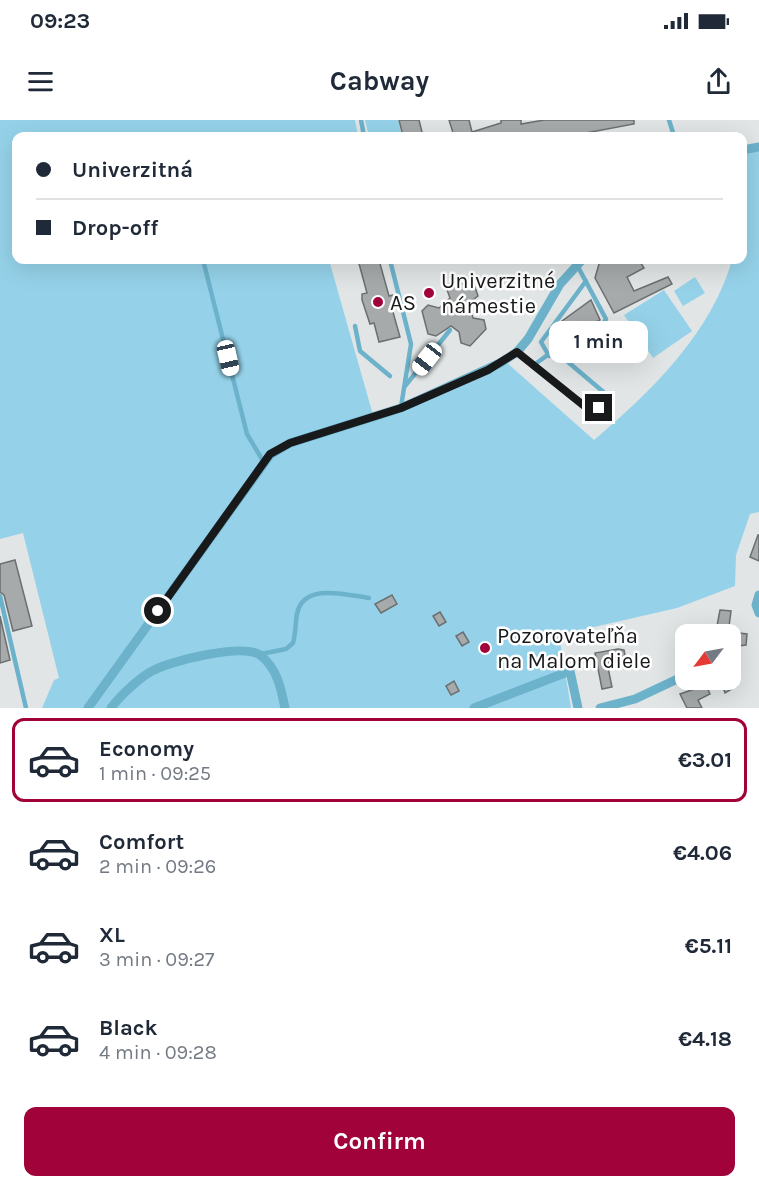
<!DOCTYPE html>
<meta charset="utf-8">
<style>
body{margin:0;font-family:Karla,sans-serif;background:#f6f6f7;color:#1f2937;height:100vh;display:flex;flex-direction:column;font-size:22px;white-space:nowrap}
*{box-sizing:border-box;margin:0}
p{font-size:20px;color:#747a83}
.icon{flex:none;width:33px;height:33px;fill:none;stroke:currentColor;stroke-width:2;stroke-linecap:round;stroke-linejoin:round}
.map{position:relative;height:588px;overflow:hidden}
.details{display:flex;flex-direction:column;background:#fff;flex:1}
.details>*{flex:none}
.hud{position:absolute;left:12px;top:12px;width:735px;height:132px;border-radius:12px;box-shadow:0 6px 24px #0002;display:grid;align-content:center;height:132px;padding:0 24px;background:#fff}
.needle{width:39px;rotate:238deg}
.controls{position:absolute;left:675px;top:504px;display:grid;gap:12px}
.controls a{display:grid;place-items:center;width:66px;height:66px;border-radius:12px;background:#fff;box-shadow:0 6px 24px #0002;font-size:30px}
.end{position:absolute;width:27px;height:27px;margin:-14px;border:8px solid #18191a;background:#fff;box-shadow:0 0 0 3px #fff}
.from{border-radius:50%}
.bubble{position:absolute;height:42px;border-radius:12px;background:#fff;box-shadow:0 6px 24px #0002;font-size:20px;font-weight:700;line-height:42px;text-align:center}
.car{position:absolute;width:18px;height:36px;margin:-18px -9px;border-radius:8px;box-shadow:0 0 4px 2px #0007;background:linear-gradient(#fff 24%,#345 0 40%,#fff 0 76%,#345 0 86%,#fff 0)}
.hud b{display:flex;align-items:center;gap:21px;height:57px;font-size:22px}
.hud b+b{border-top:2px solid #e0e1e3}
.hud i{width:15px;height:15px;background:#1f2937}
ul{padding:10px 0 0;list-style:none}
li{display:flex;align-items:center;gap:18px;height:84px;margin:0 12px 9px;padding:0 12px;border:3px solid transparent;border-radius:12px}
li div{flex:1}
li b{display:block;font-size:22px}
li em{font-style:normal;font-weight:700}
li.current{border-color:#a10239}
li>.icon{width:54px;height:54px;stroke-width:1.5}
.cta{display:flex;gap:12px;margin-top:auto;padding:12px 24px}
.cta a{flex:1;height:69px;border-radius:12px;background:#a10239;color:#fff;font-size:24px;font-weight:700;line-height:69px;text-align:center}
.status{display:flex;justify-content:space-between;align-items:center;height:42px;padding:0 30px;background:#fff;direction:ltr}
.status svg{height:16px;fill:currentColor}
header{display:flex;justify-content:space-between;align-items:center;height:78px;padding:0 24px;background:#fff;font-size:27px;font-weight:700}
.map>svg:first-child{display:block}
.green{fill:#95d2e9}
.building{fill:#a6aaab;stroke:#6b6f70;stroke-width:1.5}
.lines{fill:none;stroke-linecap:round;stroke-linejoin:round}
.service{stroke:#6cb2cb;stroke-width:4.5}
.minor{stroke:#6cb2cb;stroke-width:9}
.route{stroke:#18191a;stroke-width:8}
.poi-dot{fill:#a10239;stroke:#fff;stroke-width:2}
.labels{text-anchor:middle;stroke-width:5;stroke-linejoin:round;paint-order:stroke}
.poi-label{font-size:22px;fill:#18191a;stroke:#fff;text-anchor:start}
</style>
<div class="status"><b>09:23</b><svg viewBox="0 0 49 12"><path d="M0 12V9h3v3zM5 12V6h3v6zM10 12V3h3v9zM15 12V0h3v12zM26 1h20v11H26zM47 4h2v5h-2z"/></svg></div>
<header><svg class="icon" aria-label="menu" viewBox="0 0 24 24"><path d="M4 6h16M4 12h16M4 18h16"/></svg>Cabway<svg class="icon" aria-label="share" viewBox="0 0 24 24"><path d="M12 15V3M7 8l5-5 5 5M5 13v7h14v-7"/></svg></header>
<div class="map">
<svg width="759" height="588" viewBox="0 0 759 588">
<rect width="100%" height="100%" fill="#e1e5e6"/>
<g class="green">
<path d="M0,0h355l3,16h-342v124h313l44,155 133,-53 88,78c56,-47 118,-108 138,-180h10l1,-107 16,-2v361l-9,2 -14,41 -1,31 -58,22 -118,27 12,73h-529l12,-28 5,-2 -36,-145 -23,6z"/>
<path d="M365,0h33l4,16h-33z"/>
<path d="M695,157l10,16 -22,13 -9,-15z"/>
<path d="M664,170l28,41 -39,27 -29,-43z"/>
</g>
<g class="building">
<path d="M399,0h20l4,16h-20z"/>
<path d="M449,0h20l3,12 29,-9v-3h20v4l23,-4h90v4l-64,12h-116z"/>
<path d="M358,140h21l10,36 4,-1 2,9 -4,1 9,32 -21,5 -5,-19 -4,1 -8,-24v-6l5,-1z"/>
<path d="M607,140h32l5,8 -17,9 7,14 34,-14 4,7 -58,29 -19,-35 4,-14z"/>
<path d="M453,161l22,6 3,9 -9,7 4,15 11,2 2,9 -16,17 -9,-3 -2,-11 -8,-6 -15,10 -8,-2 -6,-23 6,-6 11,3 11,-10 -4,-11z"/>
<path d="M591,180l9,20 -40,19 -4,-10 6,-8z"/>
<path d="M758,415h1v26l-9,-4z"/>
<path d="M15,440l17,66 -19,5 -9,-36 -4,-3v-28z"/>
<path d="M392,475l5,9 -16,9 -6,-9z"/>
<path d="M720,490l11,1 -3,23h-11l-1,-3z"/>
<path d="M440,492l6,10 -7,4 -6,-10z"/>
<path d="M0,496l10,44 -10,3z"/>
<path d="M463,512l6,10 -7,4 -6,-10z"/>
<path d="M730,512l17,2 -1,11 -16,2z"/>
<path d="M618,529l6,1 2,10 -19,3 5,24 -10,2 -7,-36z"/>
<path d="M730,531l10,22 -10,5z"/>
<path d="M720,560h14l3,6 -12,7z"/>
<path d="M454,561l5,10 -8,4 -5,-9z"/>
<path d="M706,565l4,9 -12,6 4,8h-15l-7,-14z"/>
</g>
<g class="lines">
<g class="service">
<path d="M361,0l3,16"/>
<path d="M669,0l5,16"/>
<path d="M203,140l44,174 16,27"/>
<path d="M390,140l21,84 -10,63"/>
<path d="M355,206l5,25 30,25"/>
<path d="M517,232l71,57 5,2 11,-8 3,-8 -52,-44"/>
<path d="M549,236l-8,-14 45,-61"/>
<path d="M534,245l27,-20 42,-21 3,-5 -29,-54"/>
<path d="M405,266l45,-56"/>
<path d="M0,476l26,112"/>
<path d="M261,534l25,-5 7,-6c3,-10 2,-19 4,-29 6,-32 50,-19 72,-16"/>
</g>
<g class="minor">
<path d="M742,30l17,-3"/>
<path d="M759,475l-3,10 3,8"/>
<path d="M88,588l182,-253 20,-12 111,-35 99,-45 17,-11 11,-13 32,-55 22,-24"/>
<path d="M111,588c9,-12 28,-30 41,-37 18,-10 90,-28 108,-16 17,13 21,33 25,53"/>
<path d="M474,588l96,-37 8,37"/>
<path d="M600,588l35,-9 51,-24"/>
</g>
</g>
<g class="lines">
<path class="route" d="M158,491l112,-157 20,-11 111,-35 87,-38 29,-18 71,57 5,2 6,-3"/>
</g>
<g class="poi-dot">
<circle cx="429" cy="173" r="6"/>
<circle cx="378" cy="182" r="6"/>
<circle cx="485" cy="528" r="6"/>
</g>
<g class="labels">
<g class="poi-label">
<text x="441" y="168">Univerzitné<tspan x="441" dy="25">námestie</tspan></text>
<text x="390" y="190">AS</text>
<text x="497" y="523">Pozorovateľňa<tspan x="497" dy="25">na Malom diele</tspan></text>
</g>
</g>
</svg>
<div class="controls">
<a><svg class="needle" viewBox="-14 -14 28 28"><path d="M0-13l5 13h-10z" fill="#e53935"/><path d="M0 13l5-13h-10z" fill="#747a83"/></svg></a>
</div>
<i class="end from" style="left:158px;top:491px"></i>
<i class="end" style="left:599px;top:288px"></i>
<div class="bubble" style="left:549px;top:201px;width:99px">1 min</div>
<i class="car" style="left:228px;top:238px;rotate:167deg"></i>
<i class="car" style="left:427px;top:239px;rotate:218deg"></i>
<div class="hud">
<b><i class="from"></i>Univerzitná</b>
<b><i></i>Drop-off</b>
</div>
</div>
<section class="details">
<ul>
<li class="current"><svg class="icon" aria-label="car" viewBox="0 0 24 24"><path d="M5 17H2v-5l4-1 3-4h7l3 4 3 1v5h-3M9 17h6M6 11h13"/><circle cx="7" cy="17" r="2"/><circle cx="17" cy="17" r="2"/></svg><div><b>Economy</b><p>1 min · 09:25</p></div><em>€3.01</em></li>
<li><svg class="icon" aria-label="car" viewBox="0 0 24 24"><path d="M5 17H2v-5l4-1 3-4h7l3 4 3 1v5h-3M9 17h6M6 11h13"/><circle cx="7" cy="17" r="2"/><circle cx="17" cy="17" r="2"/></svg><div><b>Comfort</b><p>2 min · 09:26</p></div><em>€4.06</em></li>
<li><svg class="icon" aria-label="car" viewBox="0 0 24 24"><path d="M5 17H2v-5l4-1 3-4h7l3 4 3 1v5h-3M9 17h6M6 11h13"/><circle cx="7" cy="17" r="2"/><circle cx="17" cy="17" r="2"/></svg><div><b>XL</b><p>3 min · 09:27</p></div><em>€5.11</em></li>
<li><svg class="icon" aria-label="car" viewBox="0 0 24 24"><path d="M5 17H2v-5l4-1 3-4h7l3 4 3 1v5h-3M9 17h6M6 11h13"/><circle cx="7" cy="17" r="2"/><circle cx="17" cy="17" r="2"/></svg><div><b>Black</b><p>4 min · 09:28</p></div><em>€4.18</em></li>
</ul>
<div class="cta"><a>Confirm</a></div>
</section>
